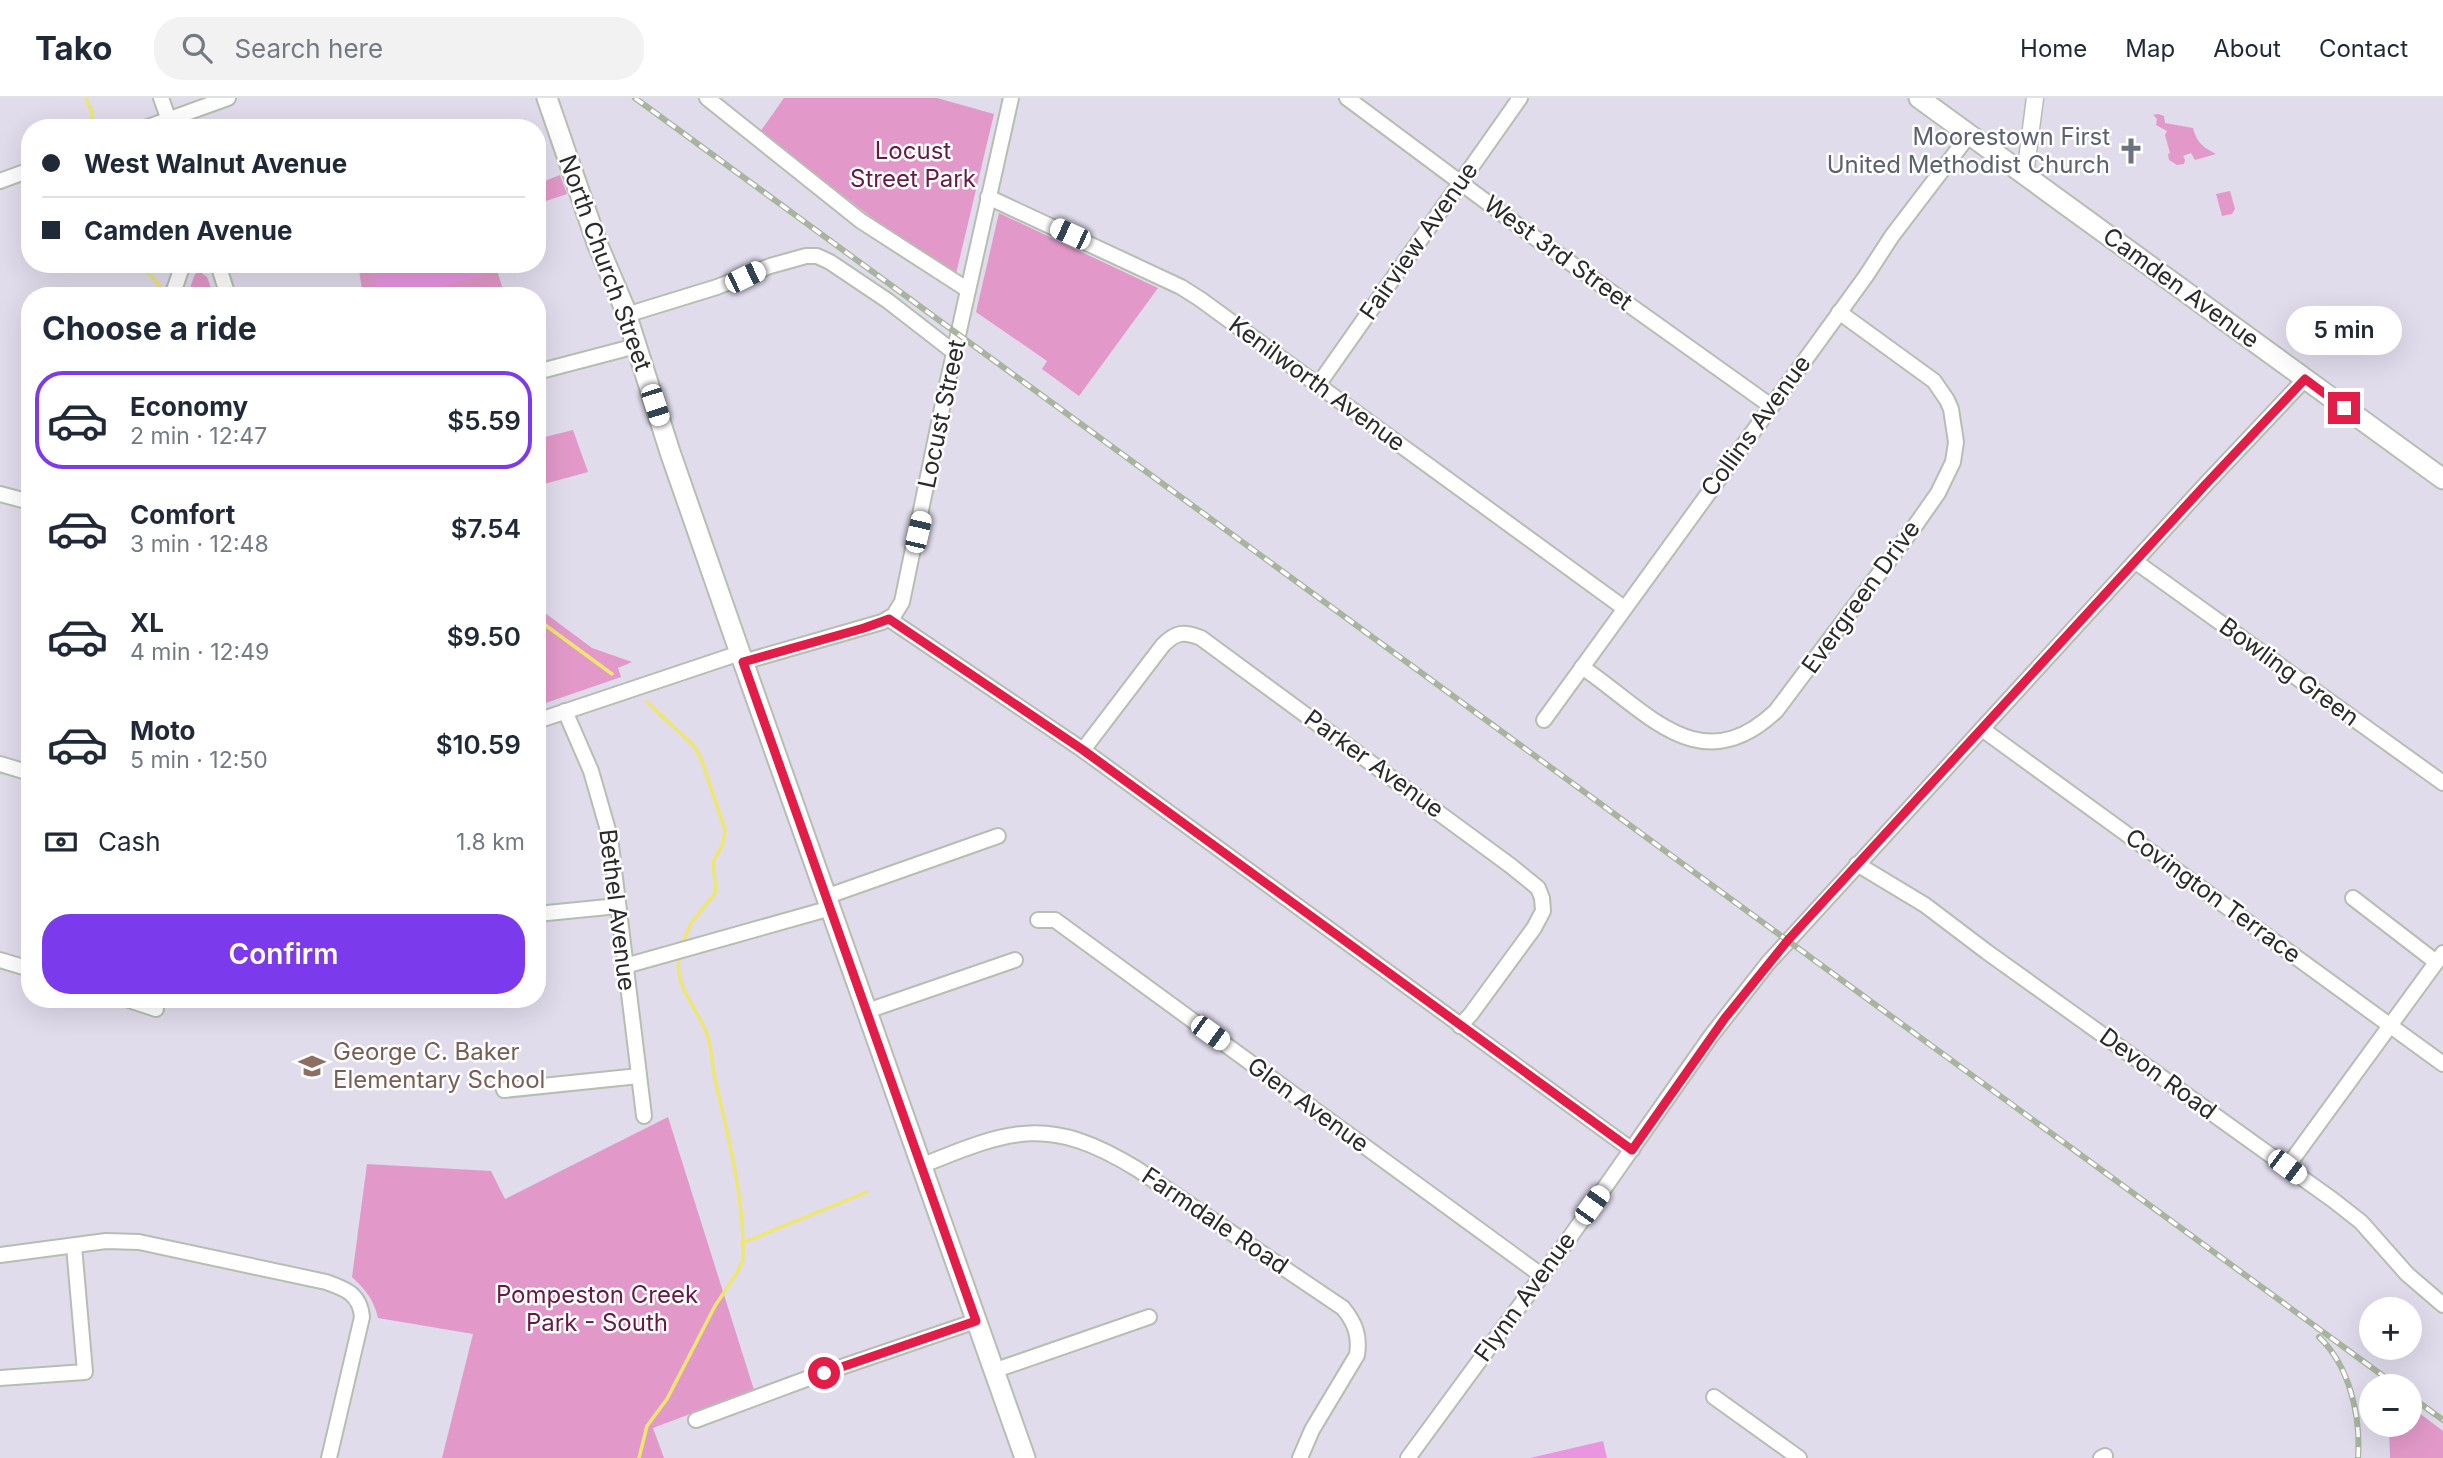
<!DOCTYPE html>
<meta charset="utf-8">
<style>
body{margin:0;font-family:Inter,sans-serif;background:#f2f2f3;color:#1f2937;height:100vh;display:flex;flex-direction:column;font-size:26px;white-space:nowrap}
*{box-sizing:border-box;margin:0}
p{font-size:23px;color:#747a83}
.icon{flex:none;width:38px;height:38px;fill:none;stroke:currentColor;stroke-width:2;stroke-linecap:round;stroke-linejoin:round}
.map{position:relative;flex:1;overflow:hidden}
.sheet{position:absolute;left:21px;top:189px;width:525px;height:721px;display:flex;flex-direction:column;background:#fff;border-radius:28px;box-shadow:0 7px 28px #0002}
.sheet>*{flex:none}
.guide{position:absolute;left:21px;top:21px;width:525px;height:154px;border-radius:28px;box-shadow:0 7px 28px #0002;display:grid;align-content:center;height:154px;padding:0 21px;background:#fff}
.controls{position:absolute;left:2359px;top:1199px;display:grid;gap:14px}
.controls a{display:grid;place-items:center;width:63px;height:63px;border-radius:50%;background:#fff;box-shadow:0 7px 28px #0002;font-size:35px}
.end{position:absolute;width:32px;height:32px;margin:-16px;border:9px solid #e11d48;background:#fff;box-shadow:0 0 0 4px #fff}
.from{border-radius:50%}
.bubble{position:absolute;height:49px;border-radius:24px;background:#fff;box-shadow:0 7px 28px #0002;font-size:23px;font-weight:600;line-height:49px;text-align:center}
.car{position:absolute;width:21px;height:42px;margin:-21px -10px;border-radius:9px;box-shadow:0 0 5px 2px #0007;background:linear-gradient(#fff 24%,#345 0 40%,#fff 0 76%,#345 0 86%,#fff 0)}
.guide b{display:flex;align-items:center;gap:24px;height:66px;font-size:26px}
.guide b+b{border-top:2px solid #e0e1e3}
.guide i{width:18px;height:18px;background:#1f2937}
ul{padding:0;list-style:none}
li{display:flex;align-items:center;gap:21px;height:98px;margin:0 14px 10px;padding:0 7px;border:4px solid transparent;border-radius:28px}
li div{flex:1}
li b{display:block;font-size:26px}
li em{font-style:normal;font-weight:600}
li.active{border-color:#7c3aed}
li>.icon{width:63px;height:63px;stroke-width:1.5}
h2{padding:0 21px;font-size:32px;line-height:84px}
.pay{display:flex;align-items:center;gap:18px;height:77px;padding:0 21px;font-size:26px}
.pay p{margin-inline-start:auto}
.primary-button{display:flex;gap:14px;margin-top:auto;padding:14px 21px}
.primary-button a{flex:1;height:80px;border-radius:28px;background:#7c3aed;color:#fff;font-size:28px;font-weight:600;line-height:80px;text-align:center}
header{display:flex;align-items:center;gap:42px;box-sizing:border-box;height:98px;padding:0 35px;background:#fff;border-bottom:2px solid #e0e1e3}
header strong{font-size:33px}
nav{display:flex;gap:38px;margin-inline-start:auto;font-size:24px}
.search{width:490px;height:63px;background:#f2f2f3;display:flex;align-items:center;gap:18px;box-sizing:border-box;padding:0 24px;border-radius:28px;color:#747a83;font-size:26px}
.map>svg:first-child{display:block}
.green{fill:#e299c9}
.pitch{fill:#e995e0}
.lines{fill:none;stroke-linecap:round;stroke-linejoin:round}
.stream{stroke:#ede770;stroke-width:3.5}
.minor-casing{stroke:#b7beb0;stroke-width:18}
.tertiary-casing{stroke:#b7beb0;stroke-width:19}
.secondary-casing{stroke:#b7beb0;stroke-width:23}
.minor{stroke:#fff;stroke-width:14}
.tertiary{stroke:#fff;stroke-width:16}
.secondary{stroke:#fff;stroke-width:19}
.rail-casing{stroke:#a9b49f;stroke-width:6}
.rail{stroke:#fff;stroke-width:3.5;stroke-dasharray:10;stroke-linecap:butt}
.route{stroke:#e11d48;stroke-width:9}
.labels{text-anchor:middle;stroke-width:5;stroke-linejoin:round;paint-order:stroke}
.worship-label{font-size:24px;fill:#5b616d;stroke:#fff;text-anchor:end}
.park-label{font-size:24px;fill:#671b43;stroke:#fff}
.street-label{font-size:24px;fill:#2a2a2a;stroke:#fff}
.education-label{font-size:24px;fill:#785e54;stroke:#fff;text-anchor:start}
</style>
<header>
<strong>Tako</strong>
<div class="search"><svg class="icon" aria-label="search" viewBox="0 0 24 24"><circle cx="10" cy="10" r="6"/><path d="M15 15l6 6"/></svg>Search here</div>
<nav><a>Home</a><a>Map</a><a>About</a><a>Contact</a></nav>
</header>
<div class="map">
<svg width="2443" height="1360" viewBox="0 0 2443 1360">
<rect width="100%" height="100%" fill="#e0dcec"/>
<g class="green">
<path d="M784,0h153l57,16 -39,164 -59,-42 -136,-104z"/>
<path d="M2158,16l6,2 1,7 28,5c4,15 10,19 23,26l-21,6 -4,-7 -8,3 2,4 -1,4 -7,1 -8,-5 -1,-6 2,-1 -5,-18 2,-4 -11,-6 1,-6 -4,-4z"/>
<path d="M560,77l7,19 -30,10v-20z"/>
<path d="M2230,93l5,18 -3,5 -10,2 -6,-22z"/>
<path d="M999,115l159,75 -79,108 -37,-27 5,-8 -71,-49z"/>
<path d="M358,166h137l10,32h-15l-2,-5 -15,5h-110z"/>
<path d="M200,174l7,5 7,19h-27l8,-22z"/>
<path d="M573,332l15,42 -51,14v-47z"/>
<path d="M537,509l55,41 40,14 -14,6 3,9 -84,29z"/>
<path d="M668,1019l86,273 -101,38 11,30h-222l31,-124 -95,-16c-4,-18 -13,-29 -26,-41l15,-113 124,7 14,28z"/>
<path d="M2410,1308l33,25v27h-53l-1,-33 21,-1z"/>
</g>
<g class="pitch">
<path d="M372,166h117l3,9 -85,23h-29z"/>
<path d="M1603,1343l4,17h-77z"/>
</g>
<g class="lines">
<g class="stream">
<path d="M86,0l6,14v16"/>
<path d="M139,166l18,18 7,14"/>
<path d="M537,521l75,55"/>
<path d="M647,604l47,44 7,12 24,72 -2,13 -10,19 3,30 -25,31 -10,23"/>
<path d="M742,1145l125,-51"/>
<path d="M639,1360l8,-32 20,-27 48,-93 23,-35 5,-12c2,-59 -15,-123 -28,-180 -3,-14 -3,-28 -7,-42 -9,-28 -37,-53 -28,-83"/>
</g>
<g class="minor-casing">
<g id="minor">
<path d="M161,0l10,28"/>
<path d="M707,0l154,123 107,69"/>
<path d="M1347,0l173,129 251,179"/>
<path d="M145,30l83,-30"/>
<path d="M0,83l30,-11"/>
<path d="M988,99l193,90 19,12 424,309"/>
<path d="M218,166l10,32"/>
<path d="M172,198l11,-32"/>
<path d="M626,217l91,-28 53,-21 36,-10h11l13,6 58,39 67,52"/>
<path d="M537,274l99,-26"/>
<path d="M1318,287l202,-287"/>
<path d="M0,396l30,8"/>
<path d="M2136,464l307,221"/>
<path d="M889,521l194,131 549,400"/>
<path d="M743,564l139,-40 12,-7 8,-13 44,-213 65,-291"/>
<path d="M1582,569c65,44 118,116 194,44l141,-188 21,-30 15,-31 3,-20 -5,-33 -4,-9 -13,-19 -95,-69"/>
<path d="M565,613l26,60 19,66 34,279"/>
<path d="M1544,622l322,-444 26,-40 77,-101"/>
<path d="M537,623l203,-68"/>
<path d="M1982,631l461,335"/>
<path d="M1083,652l80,-105c13,-13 21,-14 38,-7l310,228 27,22 4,10 1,13 -9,17 -63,86 -11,12"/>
<path d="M0,666l30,9"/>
<path d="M1857,766l68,41 62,47 346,248 28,22 46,52 36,31"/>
<path d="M828,798l170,-60"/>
<path d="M2353,800l83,64"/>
<path d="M537,816l81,-8"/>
<path d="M1038,822h17l486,355"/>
<path d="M0,862l30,9"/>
<path d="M625,868l206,-58"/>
<path d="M126,901l30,10"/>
<path d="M867,913l148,-51"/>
<path d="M504,992l135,-14"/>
<path d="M921,1068c90,-37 128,-51 216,3l206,139c12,15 17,27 14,47l-45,75 -12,28"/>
<path d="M2287,1069l156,-214"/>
<path d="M0,1157l106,-14 33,1 187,40c20,7 34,12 36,35l-33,141"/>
<path d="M993,1273l156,-54"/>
<path d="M0,1280l85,-6 -11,-126"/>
<path d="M1714,1299l85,61"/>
<path d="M696,1322l113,-42 167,-57"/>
<path d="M1408,1360l160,-218 143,-204 57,-73 437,-478 100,-106"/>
<path d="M2101,1360l4,-2"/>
</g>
</g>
<g class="tertiary-casing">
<path id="tertiary" d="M2025,77l10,-77"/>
</g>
<g class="secondary-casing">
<g id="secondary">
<path d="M547,0l50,145 27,64 46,145 69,198 286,808"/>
<path d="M1919,0l524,381"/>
</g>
</g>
<use href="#minor" class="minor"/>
<use href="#tertiary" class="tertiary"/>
<use href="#secondary" class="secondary"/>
<g class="rail-casing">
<g id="rail">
<path d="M635,0l1762,1288"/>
<path d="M2319,1239c31,29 42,81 39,121"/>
<path d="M2410,1298l33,24"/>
</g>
</g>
<use href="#rail" class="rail"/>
</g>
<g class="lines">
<path class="route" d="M824,1275l152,-52 -233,-659 121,-34 25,-9 194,131 549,400 93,-132 63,-78 417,-455 100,-106 39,29"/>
</g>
<defs>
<g id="church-bare" transform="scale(2.1)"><path d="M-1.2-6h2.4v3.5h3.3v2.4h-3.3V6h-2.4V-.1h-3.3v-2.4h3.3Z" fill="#6b7280" stroke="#fff" stroke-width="2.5" paint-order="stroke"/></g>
<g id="school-bare" transform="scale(2.1)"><path d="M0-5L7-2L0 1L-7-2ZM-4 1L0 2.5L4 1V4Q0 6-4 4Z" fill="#8d6e63" stroke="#fff" stroke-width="2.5" paint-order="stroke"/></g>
</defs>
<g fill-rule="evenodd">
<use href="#church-bare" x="2131" y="53"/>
<use href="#school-bare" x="312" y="968"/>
</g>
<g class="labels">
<g class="worship-label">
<text x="2110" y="47">Moorestown First<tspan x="2110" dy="28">United Methodist Church</tspan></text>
</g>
<g class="park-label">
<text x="913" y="61">Locust<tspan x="913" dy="28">Street Park</tspan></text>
<text x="597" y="1205">Pompeston Creek<tspan x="597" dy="28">Park - South</tspan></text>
</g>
<g class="street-label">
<text transform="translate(1419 143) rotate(-55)" y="8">Fairview Avenue</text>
<text transform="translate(1558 155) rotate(36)" y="8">West 3rd Street</text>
<text transform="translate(605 165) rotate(70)" y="8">North Church Street</text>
<text transform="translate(2181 190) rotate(36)" y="8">Camden Avenue</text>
<text transform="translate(1317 286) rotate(36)" y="8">Kenilworth Avenue</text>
<text transform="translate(942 316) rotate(-78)" y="8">Locust Street</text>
<text transform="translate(1756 328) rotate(-54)" y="8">Collins Avenue</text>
<text transform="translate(1861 499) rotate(-54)" y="8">Evergreen Drive</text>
<text transform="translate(2289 574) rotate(36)" y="8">Bowling Green</text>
<text transform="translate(1374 666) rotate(36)" y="8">Parker Avenue</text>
<text transform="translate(2213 798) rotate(36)" y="8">Covington Terrace</text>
<text transform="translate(617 812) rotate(83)" y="8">Bethel Avenue</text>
<text transform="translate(2158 976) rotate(36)" y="8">Devon Road</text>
<text transform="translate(1308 1007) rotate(36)" y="8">Glen Avenue</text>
<text transform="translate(1215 1123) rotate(34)" y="8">Farmdale Road</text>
<text transform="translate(1525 1199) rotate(-54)" y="8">Flynn Avenue</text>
</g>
<g class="education-label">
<text x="333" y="962">George C. Baker<tspan x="333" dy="28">Elementary School</tspan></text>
</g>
</g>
</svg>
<div class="controls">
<a>+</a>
<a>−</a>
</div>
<i class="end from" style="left:824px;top:1275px"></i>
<i class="end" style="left:2344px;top:310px"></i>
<div class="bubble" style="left:2286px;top:208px;width:116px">5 min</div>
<i class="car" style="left:1070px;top:136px;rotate:295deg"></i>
<i class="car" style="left:745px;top:179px;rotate:64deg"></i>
<i class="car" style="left:655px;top:307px;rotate:162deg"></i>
<i class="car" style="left:918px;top:434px;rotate:13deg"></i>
<i class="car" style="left:1210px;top:935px;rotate:126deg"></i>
<i class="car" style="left:2287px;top:1069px;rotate:127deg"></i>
<i class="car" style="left:1592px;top:1107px;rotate:36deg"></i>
<div class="guide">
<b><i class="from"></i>West Walnut Avenue</b>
<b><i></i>Camden Avenue</b>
</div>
<section class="sheet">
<h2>Choose a ride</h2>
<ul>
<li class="active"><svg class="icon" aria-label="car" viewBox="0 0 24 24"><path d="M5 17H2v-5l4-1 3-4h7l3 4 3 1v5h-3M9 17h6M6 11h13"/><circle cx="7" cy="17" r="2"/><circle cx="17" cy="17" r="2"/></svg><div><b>Economy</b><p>2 min · 12:47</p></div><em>$5.59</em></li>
<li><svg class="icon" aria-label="car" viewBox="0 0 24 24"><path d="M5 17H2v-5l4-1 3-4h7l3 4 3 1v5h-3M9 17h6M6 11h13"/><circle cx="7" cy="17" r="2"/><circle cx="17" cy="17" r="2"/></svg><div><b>Comfort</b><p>3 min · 12:48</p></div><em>$7.54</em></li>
<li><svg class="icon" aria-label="car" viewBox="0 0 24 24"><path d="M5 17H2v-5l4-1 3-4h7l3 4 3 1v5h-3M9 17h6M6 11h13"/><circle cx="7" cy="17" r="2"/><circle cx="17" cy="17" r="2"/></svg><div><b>XL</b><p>4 min · 12:49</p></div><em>$9.50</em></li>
<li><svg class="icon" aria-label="car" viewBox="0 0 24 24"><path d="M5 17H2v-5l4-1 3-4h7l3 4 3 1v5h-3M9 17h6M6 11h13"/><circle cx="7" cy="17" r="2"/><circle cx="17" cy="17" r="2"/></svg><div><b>Moto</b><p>5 min · 12:50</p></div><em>$10.59</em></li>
</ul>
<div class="pay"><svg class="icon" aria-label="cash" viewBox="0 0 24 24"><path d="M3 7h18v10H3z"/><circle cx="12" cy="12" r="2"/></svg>Cash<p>1.8 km</p></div>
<div class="primary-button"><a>Confirm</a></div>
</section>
</div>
